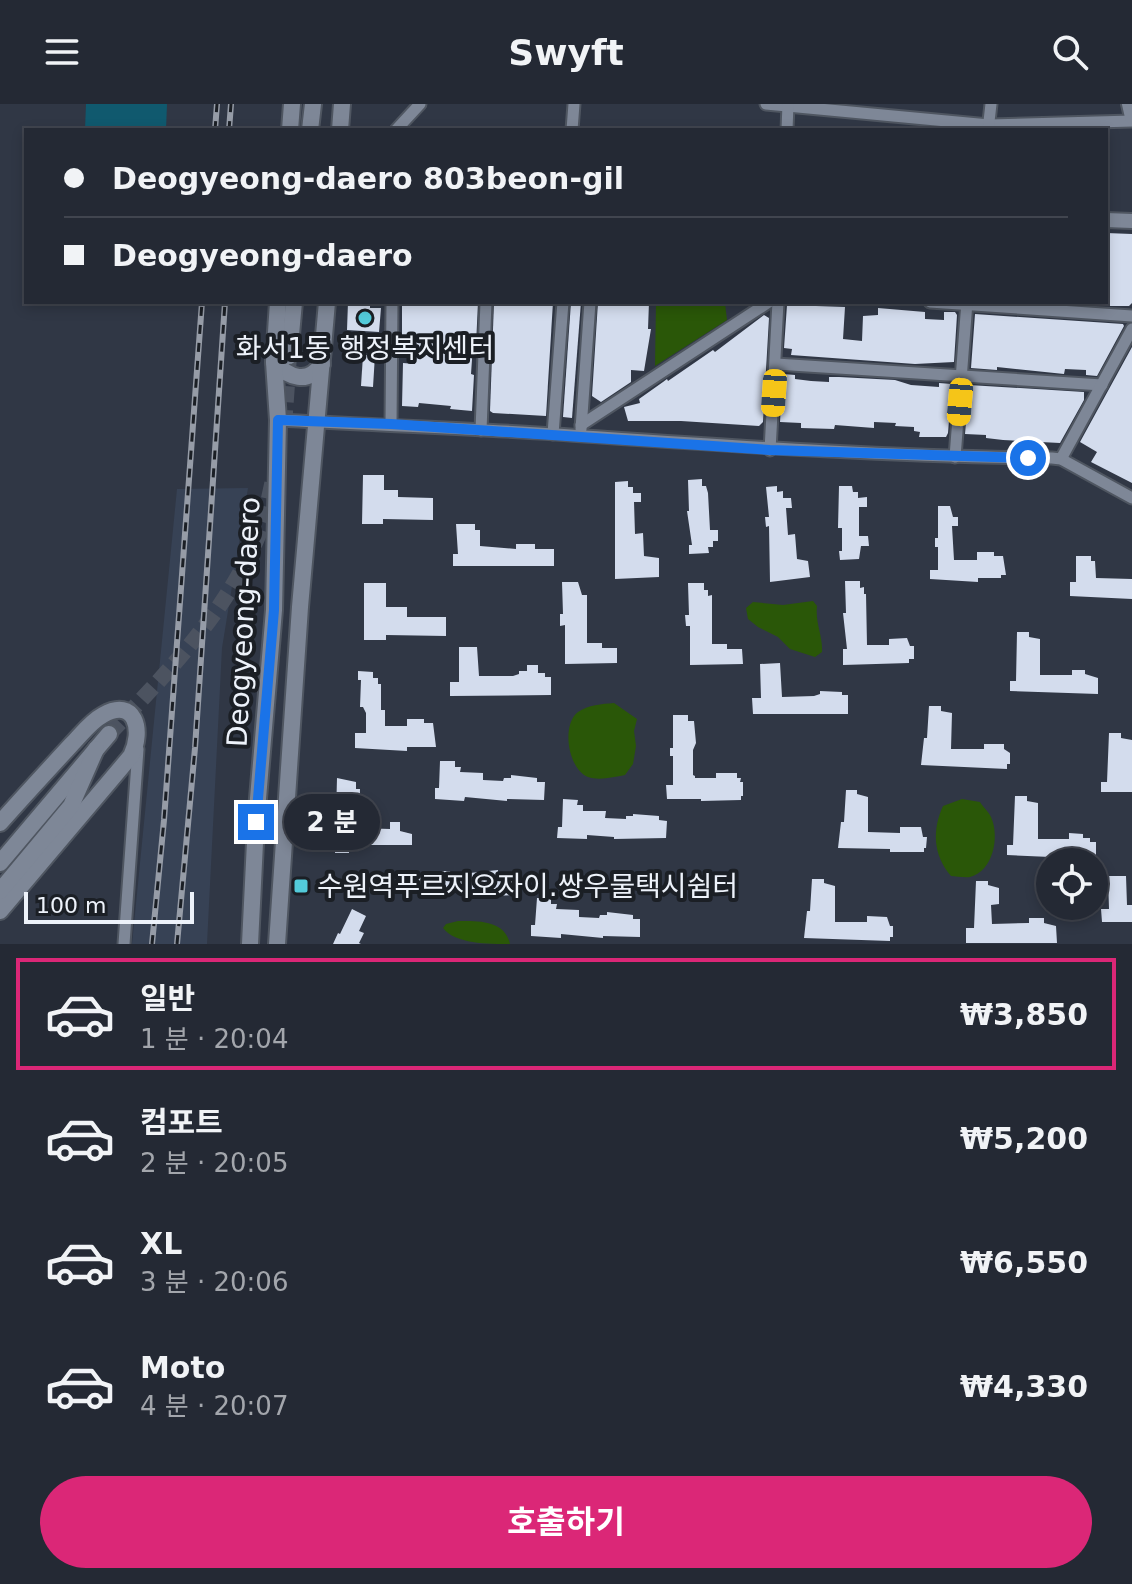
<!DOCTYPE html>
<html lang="ko">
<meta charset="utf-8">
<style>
body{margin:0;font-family:"DejaVu Sans","Noto Sans KR",sans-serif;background:#303540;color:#f1f3f6;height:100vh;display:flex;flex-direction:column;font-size:30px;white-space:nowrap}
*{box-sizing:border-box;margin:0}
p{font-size:26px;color:#a3a6ac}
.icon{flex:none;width:44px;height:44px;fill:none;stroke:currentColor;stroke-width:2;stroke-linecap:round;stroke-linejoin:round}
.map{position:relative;height:840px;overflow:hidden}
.side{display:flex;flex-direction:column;background:#242934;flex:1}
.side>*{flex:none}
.top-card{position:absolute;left:24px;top:24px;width:1084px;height:176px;border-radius:0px;box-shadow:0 4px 12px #0003,0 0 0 2px #41454f;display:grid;align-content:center;height:176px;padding:0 40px;background:#242934}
.controls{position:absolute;left:1036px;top:744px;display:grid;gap:16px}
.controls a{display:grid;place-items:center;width:72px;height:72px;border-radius:50%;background:#242934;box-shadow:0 4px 12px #0003,0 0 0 2px #41454f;font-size:40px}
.scale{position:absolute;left:24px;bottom:20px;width:170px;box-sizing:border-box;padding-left:8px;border:4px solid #edf2fa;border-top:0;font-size:22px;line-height:28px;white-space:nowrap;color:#edf2fa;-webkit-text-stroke:6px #1b1f25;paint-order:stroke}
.end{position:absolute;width:36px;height:36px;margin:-18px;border:10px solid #1a73e8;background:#fff;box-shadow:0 0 0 4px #fff}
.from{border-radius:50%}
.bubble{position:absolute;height:56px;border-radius:28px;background:#242934;box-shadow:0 4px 12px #0003,0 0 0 2px #41454f;font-size:26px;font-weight:700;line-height:56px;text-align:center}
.car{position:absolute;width:24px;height:48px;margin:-24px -12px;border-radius:10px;box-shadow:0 0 6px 2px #0007;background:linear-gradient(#f5c518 24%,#345 0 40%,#f5c518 0 76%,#345 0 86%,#f5c518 0)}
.top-card b{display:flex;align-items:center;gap:28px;height:76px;font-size:30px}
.top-card b+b{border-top:2px solid #41454f}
.top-card i{width:20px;height:20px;background:#f1f3f6}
ul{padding:14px 0 0;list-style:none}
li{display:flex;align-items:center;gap:24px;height:112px;margin:0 16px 12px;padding:0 24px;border:4px solid transparent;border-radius:0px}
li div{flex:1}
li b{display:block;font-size:30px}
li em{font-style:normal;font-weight:700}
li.on{border-color:#db2777}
li>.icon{width:72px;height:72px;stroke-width:1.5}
.cta{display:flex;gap:16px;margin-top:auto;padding:16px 40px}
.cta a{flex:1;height:92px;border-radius:48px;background:#db2777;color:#fff;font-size:32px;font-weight:700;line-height:92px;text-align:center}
header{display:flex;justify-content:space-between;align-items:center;height:104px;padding:0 40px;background:#242934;font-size:36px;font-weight:700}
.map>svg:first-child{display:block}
.built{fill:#374255}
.green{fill:#2a5708}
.water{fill:#10596e}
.building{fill:#d3dced}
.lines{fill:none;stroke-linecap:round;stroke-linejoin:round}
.secondary-tunnel{stroke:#4c5360;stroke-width:16;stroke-dasharray:16 8;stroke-linecap:butt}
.minor-casing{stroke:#4f5661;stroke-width:15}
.tertiary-casing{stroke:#4f5661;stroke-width:18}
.secondary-casing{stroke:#4f5661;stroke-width:20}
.minor{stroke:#7e8797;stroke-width:11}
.tertiary{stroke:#7e8797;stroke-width:14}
.secondary{stroke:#7e8797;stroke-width:16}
.rail-casing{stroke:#969ca7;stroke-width:6}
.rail{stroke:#1b1f25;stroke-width:3;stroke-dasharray:9;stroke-linecap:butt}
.route{stroke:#1a73e8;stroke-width:10}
.poi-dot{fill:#53cbda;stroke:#1b1f25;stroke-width:3}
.labels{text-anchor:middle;stroke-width:8;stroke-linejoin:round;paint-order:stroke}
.poi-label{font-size:28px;fill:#edf2fa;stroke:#1b1f25}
.street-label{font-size:28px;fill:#edf2fa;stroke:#1b1f25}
</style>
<header><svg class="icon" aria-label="menu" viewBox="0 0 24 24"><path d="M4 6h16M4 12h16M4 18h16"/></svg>Swyft<svg class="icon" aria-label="search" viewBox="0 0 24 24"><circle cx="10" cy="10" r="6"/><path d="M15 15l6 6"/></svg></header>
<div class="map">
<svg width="1132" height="840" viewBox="0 0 1132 840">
<rect width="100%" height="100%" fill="#303745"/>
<path class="built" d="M248,384l-26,160 -15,296h-75l45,-455z"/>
<g class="green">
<path d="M656,199h69l2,17 -72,46z"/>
<path d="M813,497l4,5c-2,17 6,30 5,46l-7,5 -25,-8 -12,-12 -20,-10 -10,-8 -2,-11 7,-6 30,3z"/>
<path d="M614,599l23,16 -3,12 2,15 -3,18 -8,11c-11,2 -26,6 -37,2 -20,-8 -27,-52 -10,-65 10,-7 24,-8 36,-9z"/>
<path d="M962,695l18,3c3,5 9,10 11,15 9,20 2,54 -21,60 -6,1 -14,-1 -19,-1 -18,-21 -19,-46 -8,-70z"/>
<path d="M458,817c20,0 47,-1 52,23 -22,0 -55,0 -67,-16l3,-4z"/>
</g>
<path class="water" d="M86,0h81l-1,26h-81z"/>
<g class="building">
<path d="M1106,129l26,1v69l-3,3h-22z"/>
<path d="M348,198h22v6h11l-2,24 -32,-2z"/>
<path d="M402,198h76l-2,43h-3l-2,29 3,1 -2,36 -22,-2 1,-3 -32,-3 -1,4 -16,-1 1,-43 12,1 2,-18 -15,-1z"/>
<path d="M494,198h59l-7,114 -53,-3 -3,-2z"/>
<path d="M571,198h10l-9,116 -9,-1z"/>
<path d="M598,198h51l-1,27h3l-7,42 -13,-1v12l-30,20 -9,-6z"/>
<path d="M787,201l58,2 -2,32 19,2 1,-25 15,-1v-7l47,4v7l19,1v-8h11l2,3 -3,47 -39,2 -124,-9 1,-6 -8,-1z"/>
<path d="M975,210l148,10 1,2 -27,50 -11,-1v-5l-21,-1 -1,5 -67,-7v3l-26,-2z"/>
<path d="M764,211l5,3 -6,104 -4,4 -78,-5h-53l-4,-14 16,-4 -1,-4 24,-17 4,-3 1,2 45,-31 2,2z"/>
<path d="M1132,243v136l-41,-21 6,-10 -17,-10z"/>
<path d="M363,251h12l-2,32 -12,-1z"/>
<path d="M783,270l12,1v4l16,2 18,1v-5h10l56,3 16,5 28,2v-4l13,1 -4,49 -2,4h-27l1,-5 -6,-1v-4l-19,-1 1,-3 -22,-1v6l-39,-3 -1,4 -33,-1v-5l-21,-1z"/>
<path d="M969,281l115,7v8l-24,43 -57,-3 -17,-2v-3l-21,-1z"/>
<path d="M363,371h21v15h14v7l35,1v22l-50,-1v5h-21z"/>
<path d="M702,375v7h4l2,7 2,37h8v11h-5v6h-5l1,6 -20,1v-9h3l-5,-34h2l-1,-31z"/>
<path d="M628,377v6h5v6h8v9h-7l1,32 8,-1 1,23 15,2v19l-44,2v-97z"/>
<path d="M777,382v6l6,-1v7h8l1,10h-6l2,27 7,-1 2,25 11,2 2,16 -40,5 -1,-56 -3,1 -1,-10h4l-3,-30z"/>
<path d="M839,382h13l1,6h5v6l9,-1v10h-8v29h9l1,10h-8l-2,13 -19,1 -1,-9h3v-23h-4z"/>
<path d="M938,402h12l3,11h5v9h-6l2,34h23v-8h17v4h9l3,19h-5v3h-23v4l-48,-3v-9h8v-23h-3v-9h3z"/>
<path d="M456,420h19v6h5v16l36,3v-5h19v5h19v17h-101v-12h5z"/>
<path d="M1076,452h15v5h4l1,17 36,1v20l-62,-3v-14h6z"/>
<path d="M845,477h15v7l4,-1v7h2l1,51h22v-6l18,-1 3,8h4v13h-5v4l-66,2v-16h4l-4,-36h3z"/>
<path d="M562,478h16l4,13h5v48h15v5h15v15l-52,1v-39l-5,1v-12h3z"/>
<path d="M364,479h22v24h21v10h39v19l-60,-1v5h-22z"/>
<path d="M688,479h16v7h4v6l4,-1v49h15v5h15l1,15 -53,1v-39h-4l-1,-11h4z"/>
<path d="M1017,528h12v5l11,2v36h32v-5h13v4l13,4v16l-88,-3v-10h6z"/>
<path d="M459,543h18l2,29h34l6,-2v-3h8v-6h11v8h7v4h6v18l-101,1v-14h9z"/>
<path d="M780,559l2,34 32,-1 6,-2v-3l22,1v3h6v19h-95l-1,-16h9l-1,-34z"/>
<path d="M358,567l15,1v6h5v6h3v26h4v16h22v-7h17v4h9l3,24h-29v4l-52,-3v-15h11v-20l-3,-6h-3l1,-27h-3z"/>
<path d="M929,602h12v5l11,2 -1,36h33v-5h20v5l6,4v11h-3v5l-86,-4 3,-27h3z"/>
<path d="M673,611h15v6h6l2,22 -3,7v25l2,1v2h21v-5h21v5h4l-1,4h3v14h-2v4l-40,1v-2h-34l-1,-14h7v-29h-3v-8h3z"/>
<path d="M1109,629h12v5l11,2v52h-31v-10h6z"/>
<path d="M440,657h15v6h6l-1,5 23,1v7l20,1 1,-3h7v-3l26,3v4h8l-1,18 -37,-1v2l-42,-4 -1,4 -29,-2v-11h4z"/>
<path d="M337,674l19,4v7h4l-1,39 31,1v-7h10v9l12,3v11h-63v8h-14z"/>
<path d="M846,686h11v4l11,3v35l32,1v-6h21l2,10h4l-1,11h-2v4h-34v-3l-52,-1 3,-26h3z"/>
<path d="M1015,692h12v5l11,2v36h31v-6l14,1v4h7v4h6v17l-89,-4v-10h6z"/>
<path d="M563,695l15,1 -1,5h6v6h23l-1,7 21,1v-3h7v-2l26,2v4l8,1 -1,17 -52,1v-2l-27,-2v4l-30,-1 1,-11h4z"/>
<path d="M498,766v3h9v3h8v19l-46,2v-5l-52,1 -1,-18h19v-4h15l1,4z"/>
<path d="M1108,772h18l1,29h5v17h-30l-1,-13h8z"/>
<path d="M812,775h12v4l11,3v36h32v-6l20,1 3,9h3v11h-3v4l-86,-3 3,-27h3z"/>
<path d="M976,777h12v4l11,3v16l-8,1 1,19 37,-1v-5h15v5l12,3 1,17h-91v-15h8z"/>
<path d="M537,794h14v6h6l-1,5 23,1v7l20,1 1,-3h7v-3l26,3v4h7v18l-37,-1v2l-42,-4v4l-30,-2v-11h4z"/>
<path d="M352,805l14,7 -7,15 5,2 -5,10 2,1h-28l5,-11 2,1z"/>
</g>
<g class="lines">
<g class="secondary-tunnel">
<path d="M284,322l5,-70"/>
<path d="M109,630c57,-60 117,-121 149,-198 8,-18 11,-40 16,-60"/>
</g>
<g class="minor-casing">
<g id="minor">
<path d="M766,0l223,21 143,-4"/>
<path d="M396,26l24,-26"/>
<path d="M572,26l2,-26"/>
<path d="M787,26l1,-26"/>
<path d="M988,26l3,-26"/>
<path d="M930,198l202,14"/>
<path d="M776,260l326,21"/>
<path d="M278,316c92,5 185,8 278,14 165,11 330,23 496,24l9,1 71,39"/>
<path d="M391,320l1,-122"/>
<path d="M581,321l188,-123"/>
<path d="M581,325l9,-127"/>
<path d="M481,326l5,-128"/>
<path d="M553,330l10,-132"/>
<path d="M770,346l8,-148"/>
<path d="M955,353l12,-155"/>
<path d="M1061,355l71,-130"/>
<path d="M124,840l14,-195"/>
</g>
</g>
<g class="tertiary-casing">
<g id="tertiary">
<path d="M1129,0l3,13"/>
<path d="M1106,116l26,1"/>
</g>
</g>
<g class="secondary-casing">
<g id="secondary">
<path d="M290,26l2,-26"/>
<path d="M310,26l3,-26"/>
<path d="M340,26l2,-26"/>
<path d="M289,252l5,-54"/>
<path d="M274,258c15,16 34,23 48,2"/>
<path d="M0,719c23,-26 47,-52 71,-78 10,-10 19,-23 32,-30 32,-18 41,15 28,41l-131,155"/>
<path d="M0,759l109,-129"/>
<path d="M0,787l71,-85 25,-57"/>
<path d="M250,840l6,-122 18,-212 4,-190 -4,-58 4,-60"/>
<path d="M277,840l23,-337 27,-305"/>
</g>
</g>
<use href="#minor" class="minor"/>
<use href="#tertiary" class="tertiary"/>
<use href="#secondary" class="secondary"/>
<g class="rail-casing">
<g id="rail">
<path d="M215,26l2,-26"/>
<path d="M229,26l2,-26"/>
<path d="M152,840l12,-124 38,-518"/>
<path d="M177,840l18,-196 30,-446"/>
</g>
</g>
<use href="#rail" class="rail"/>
</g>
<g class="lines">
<path class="route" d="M256,718l18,-212 4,-190 113,4 379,26 258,8"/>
</g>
<g class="poi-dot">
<circle cx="365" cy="214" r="8"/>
<rect x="293" y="774" width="16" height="16" rx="4"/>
</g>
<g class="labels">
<g class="poi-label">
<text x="365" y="254">화서1동 행정복지센터</text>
<text x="317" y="792" text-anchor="start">수원역푸르지오자이.쌍우물택시쉼터</text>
</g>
<g class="street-label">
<text transform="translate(243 518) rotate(-87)" y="10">Deogyeong-daero</text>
</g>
</g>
</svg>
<div class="controls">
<a><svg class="icon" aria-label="locate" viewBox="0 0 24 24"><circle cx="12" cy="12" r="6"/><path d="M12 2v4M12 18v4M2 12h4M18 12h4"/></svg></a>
</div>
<div class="scale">100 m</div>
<i class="end from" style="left:1028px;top:354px"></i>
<i class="end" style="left:256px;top:718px"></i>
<div class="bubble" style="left:284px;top:690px;width:96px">2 분</div>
<i class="car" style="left:774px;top:289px;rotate:184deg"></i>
<i class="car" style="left:960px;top:298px;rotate:185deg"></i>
<div class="top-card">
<b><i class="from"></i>Deogyeong-daero 803beon-gil</b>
<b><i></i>Deogyeong-daero</b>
</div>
</div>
<section class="side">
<ul>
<li class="on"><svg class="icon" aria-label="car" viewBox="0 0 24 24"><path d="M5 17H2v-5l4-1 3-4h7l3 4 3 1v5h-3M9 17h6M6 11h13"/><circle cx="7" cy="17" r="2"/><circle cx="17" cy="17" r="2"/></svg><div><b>일반</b><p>1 분 · 20:04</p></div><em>₩3,850</em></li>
<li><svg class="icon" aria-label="car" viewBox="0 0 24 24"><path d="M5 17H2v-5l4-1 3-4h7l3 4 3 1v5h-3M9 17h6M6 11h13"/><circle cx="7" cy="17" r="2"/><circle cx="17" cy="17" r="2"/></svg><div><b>컴포트</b><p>2 분 · 20:05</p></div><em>₩5,200</em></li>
<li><svg class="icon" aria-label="car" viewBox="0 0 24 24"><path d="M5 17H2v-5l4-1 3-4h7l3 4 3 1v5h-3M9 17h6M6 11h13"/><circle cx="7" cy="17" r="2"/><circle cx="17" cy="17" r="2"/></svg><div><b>XL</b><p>3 분 · 20:06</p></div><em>₩6,550</em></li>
<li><svg class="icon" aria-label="car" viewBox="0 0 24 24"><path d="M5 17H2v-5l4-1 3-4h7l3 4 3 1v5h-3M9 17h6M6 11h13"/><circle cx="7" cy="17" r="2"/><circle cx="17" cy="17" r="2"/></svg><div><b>Moto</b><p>4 분 · 20:07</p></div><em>₩4,330</em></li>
</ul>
<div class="cta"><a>호출하기</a></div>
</section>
